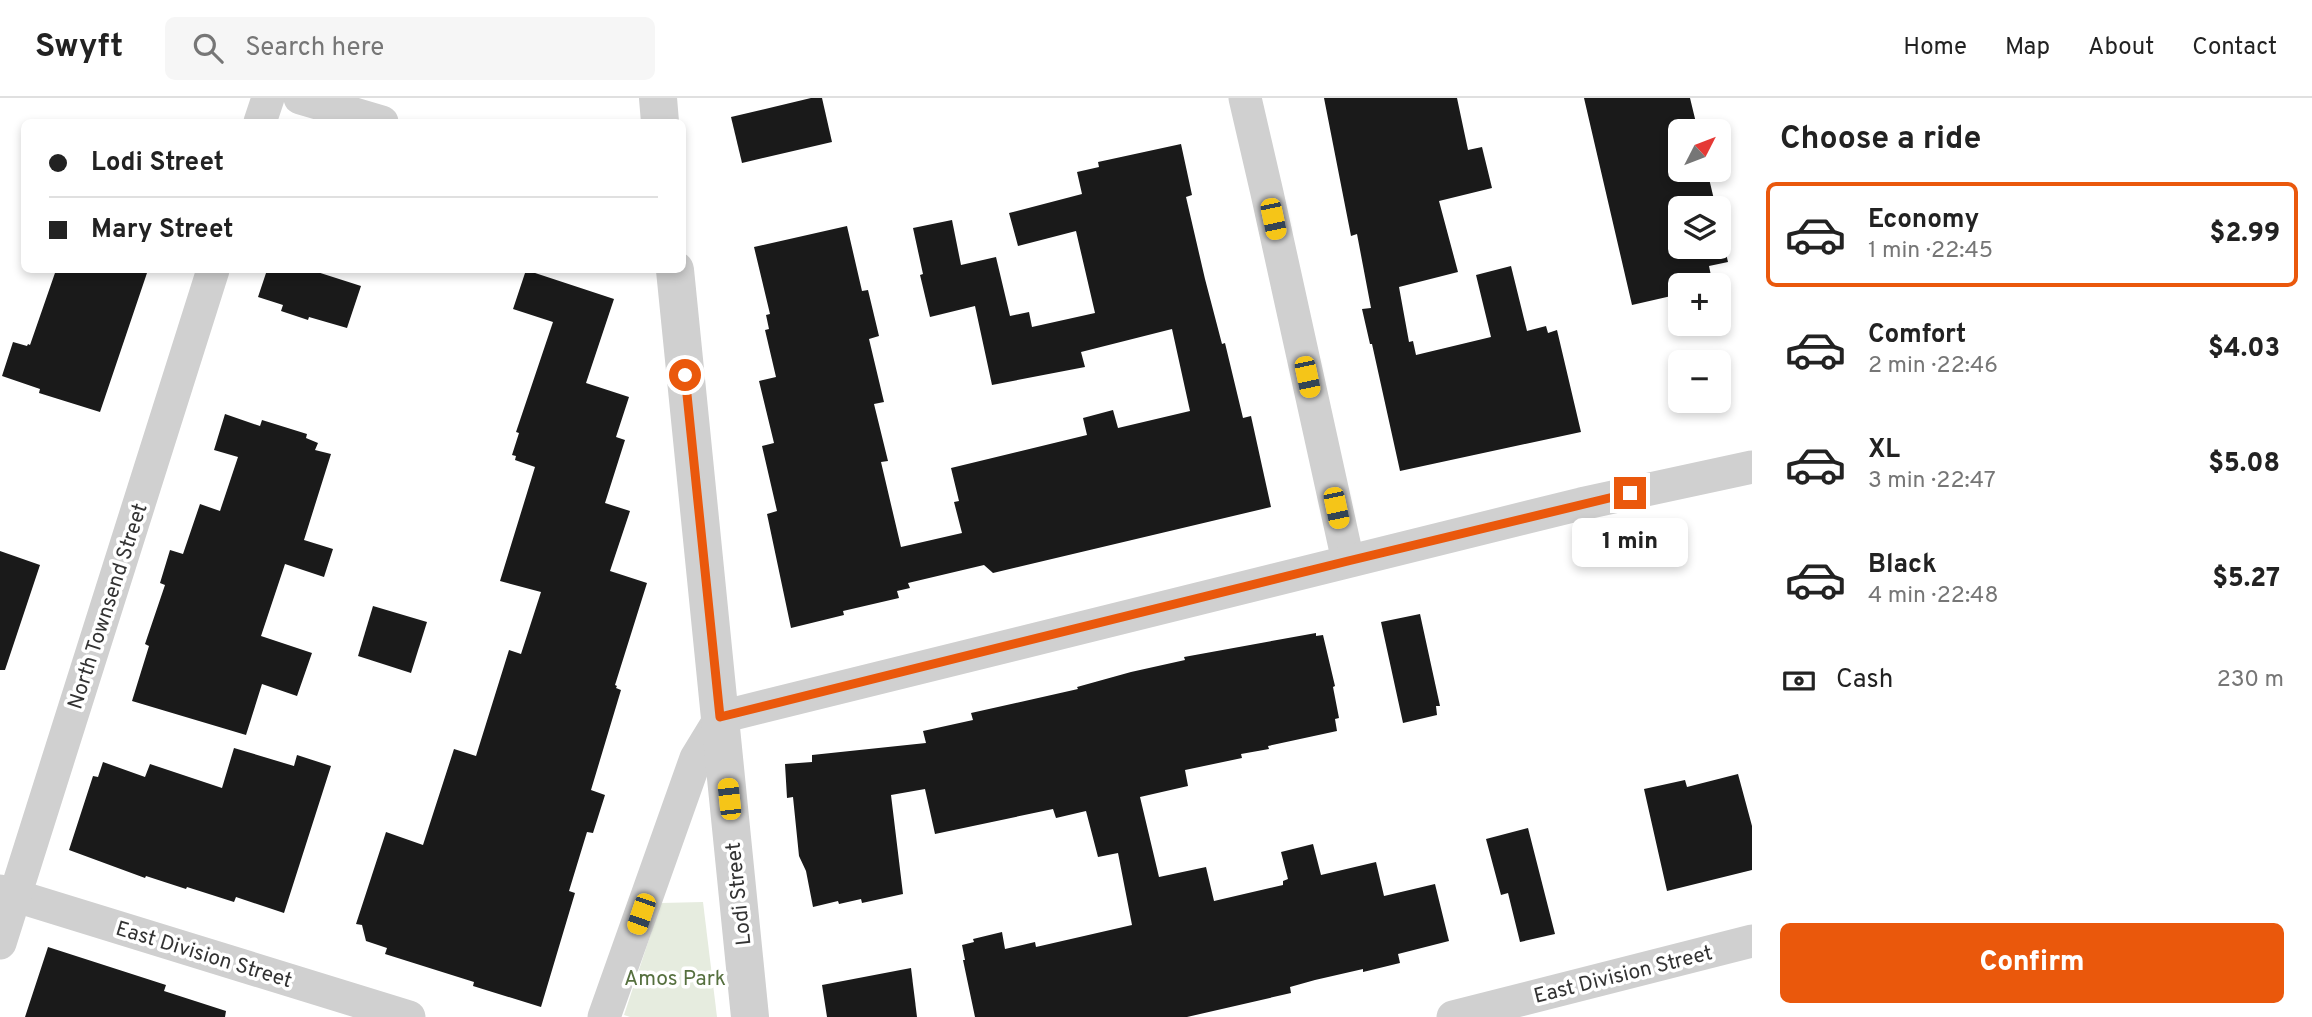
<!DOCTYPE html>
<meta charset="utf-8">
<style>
body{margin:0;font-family:Overpass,sans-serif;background:#f6f6f6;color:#222;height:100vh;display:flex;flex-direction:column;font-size:26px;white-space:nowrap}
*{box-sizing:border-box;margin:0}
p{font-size:23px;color:#767676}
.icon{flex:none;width:38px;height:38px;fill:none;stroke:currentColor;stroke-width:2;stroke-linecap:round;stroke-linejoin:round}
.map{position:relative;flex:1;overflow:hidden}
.panel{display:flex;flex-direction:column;background:#fff;width:560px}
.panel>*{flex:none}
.guide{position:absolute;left:21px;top:21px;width:665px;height:154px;border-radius:10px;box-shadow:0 4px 10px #0003;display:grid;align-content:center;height:154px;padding:0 28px;background:#fff}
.needle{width:46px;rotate:48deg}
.fabs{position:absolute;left:1668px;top:21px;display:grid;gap:14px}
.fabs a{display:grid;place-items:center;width:63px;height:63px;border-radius:10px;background:#fff;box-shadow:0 4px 10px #0003;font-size:35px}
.end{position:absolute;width:32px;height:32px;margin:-16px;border:9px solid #ea580c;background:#fff;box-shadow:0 0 0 4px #fff}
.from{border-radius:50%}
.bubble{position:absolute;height:49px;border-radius:10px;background:#fff;box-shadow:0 4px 10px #0003;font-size:23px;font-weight:800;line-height:49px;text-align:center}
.car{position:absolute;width:21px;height:42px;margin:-21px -10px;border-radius:9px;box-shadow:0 0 5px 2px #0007;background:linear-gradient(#f5c518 24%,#345 0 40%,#f5c518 0 76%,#345 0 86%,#f5c518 0)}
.guide b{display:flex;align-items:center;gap:24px;height:66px;font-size:26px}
.guide b+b{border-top:2px solid #e0e0e0}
.guide i{width:18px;height:18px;background:#222}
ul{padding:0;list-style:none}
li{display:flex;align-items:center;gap:21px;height:105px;margin:0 14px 10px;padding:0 14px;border:4px solid transparent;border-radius:10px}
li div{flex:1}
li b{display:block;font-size:26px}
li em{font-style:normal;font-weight:800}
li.active{border-color:#ea580c}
li>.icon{width:63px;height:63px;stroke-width:1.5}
h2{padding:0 28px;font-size:32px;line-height:84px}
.pay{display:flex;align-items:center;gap:18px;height:77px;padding:0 28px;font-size:26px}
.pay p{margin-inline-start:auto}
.action{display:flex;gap:14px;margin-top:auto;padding:14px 28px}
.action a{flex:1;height:80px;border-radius:10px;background:#ea580c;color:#fff;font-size:28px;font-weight:800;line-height:80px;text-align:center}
header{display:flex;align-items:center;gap:42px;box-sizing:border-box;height:98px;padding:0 35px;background:#fff;border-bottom:2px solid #e0e0e0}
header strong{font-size:33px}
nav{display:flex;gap:38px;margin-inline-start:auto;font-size:24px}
.search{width:490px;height:63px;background:#f6f6f6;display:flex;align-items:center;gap:18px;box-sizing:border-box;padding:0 24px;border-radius:10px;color:#767676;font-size:26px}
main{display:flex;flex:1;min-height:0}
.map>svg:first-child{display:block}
.green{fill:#e6ecdf}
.building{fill:#1a1a1a}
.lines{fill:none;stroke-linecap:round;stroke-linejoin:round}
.minor{stroke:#d0d0d0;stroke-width:33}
.tertiary{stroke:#d0d0d0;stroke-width:38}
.route{stroke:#ea580c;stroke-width:9}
.labels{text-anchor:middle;stroke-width:7;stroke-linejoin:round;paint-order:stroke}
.street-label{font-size:21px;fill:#333;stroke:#fff}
.park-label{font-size:21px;fill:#56703f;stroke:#fff}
</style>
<header>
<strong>Swyft</strong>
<div class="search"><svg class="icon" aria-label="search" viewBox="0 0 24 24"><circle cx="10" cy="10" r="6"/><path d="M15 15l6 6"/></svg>Search here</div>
<nav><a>Home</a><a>Map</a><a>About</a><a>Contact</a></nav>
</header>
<main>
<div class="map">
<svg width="1752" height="919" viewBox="0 0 1752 919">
<rect width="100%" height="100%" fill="#fff"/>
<path class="green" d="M703,804l14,115h-87l-6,-2 37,-112z"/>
<g class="building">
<path d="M811,0h11l10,44 -90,21 -11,-46z"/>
<path d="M1324,0h133l11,52 14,-3 10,41 -53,13 19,71 -59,15 10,55 4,-1 3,14 75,-18 -15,-62 35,-9 16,65 19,-5 2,7 9,-3 24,102 -181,39 -28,-127h-2l-8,-35 9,-1 -14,-74 -6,2z"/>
<path d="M1584,0h106l8,33h-18v39h27l9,38h-36v39h38v-27l10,42 -19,4 4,19h-33v9l-48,11z"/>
<path d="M1181,46l11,51 -6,2 19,82 17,65 3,-1 18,75 8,-2 20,91 -278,66 -9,-8 -76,18 2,5 -13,3 2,7 -56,13 1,4 -53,13 -24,-114 10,-3 -15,-65 12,-3 -15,-62 17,-4 -11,-47 4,-1 -3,-14 4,-1 -16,-67 93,-21 15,65 6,-1 11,46 -10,3 15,63 -10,2 14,57 -7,1 20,85 61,-14 -8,-31 5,-1 -8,-33 136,-33 -4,-17 30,-8 5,18 72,-17 -18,-82 -91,23 4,15 -93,18 -17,-79 -45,11 -10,-42 3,-1 -10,-46 39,-8 9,45 35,-8 14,59 19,-4 3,15 63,-14 -19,-82 -58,15 -9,-33 73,-19 -5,-22 22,-5 -1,-5z"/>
<path d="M56,172h92l-48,142 -61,-19 1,-4 -38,-13 11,-34 14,4 1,-2 2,1z"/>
<path d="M267,172h44l50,16 -14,42 -38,-11 -1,3 -27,-9 2,-6 -25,-8z"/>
<path d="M526,172l88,29 -28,84 43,14 -13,40 9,3 -20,63 25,8 -20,60 37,12 -32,102 2,1 -1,2 5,2 -30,100 14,5 -12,38 -6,-1 -18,59 6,2 -34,114 -68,-21 1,-4 -89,-28 2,-6 -21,-7 -4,-16 -6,-1 30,-92 37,13 31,-96 22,7 33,-106 12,4 20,-62 -41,-11 35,-114 -20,-7 1,-4 -4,-1 7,-22 -3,-1 37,-110 -40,-13z"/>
<path d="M225,316l35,12 2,-6 45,14 -1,4 12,5 -3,7 16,4 -27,86 29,9 -9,28 -39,-13 -24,72 51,17 -15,43 -35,-12 -16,51 -114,-34 17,-55 -4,-2 20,-59 -5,-2 10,-33 13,4 17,-50 20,7 18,-54 -24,-7z"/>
<path d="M0,453l40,14 -35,105h-5z"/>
<path d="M373,508l54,16 -16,51 -53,-17z"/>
<path d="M1420,516l20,92h-4l1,9 -34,8 -22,-101z"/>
<path d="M1316,535v3l7,-1 12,51 -2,1 6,31 -4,1 2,12 -69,15 1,3 -28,5 1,4 -57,12 3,16 -48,11 19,80 47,-10 8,34 69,-16v-4l5,-2 -7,-27 32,-8 8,31 55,-13 8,34 51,-12 14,57 -51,13 2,9 -37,9v-3l-48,11 -25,7 1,6 -104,24h-212l-12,-57h2l-3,-15 12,-3 -1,-3 29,-7 3,17 30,-7 1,5 96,-22 -14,-72 -20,4 -12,-46 -30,7 -3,-9 -118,25 -10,-45 -34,6 12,99 -41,9 -1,-4 -22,5 -1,-3 -25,6 -7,-36 -7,-15 -6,-59 -6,1 -2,-34 27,-2v-7l114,-12 -3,-12 50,-11 -2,-7 107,-24 -1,-2 54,-15 54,-12 -1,-3z"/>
<path d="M234,650l60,18 3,-11 34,11 -47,147 -48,-16 -2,5 -47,-15 -1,2 -40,-13 -1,2 -76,-28 24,-74 5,1 5,-15 42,15 5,-13 72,24z"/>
<path d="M1738,676l14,52v44l-85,21 -23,-102 41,-9 2,7z"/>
<path d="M1528,730l27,106 -35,8 -12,-49 -7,2 -15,-56z"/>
<path d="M48,849l118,38 -2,6 62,20 -1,6h-200z"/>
<path d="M911,870l6,49h-90l-5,-32z"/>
</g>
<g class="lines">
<g class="minor">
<path d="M300,0l82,24"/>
<path d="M1245,0l22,95 81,368"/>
<path d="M260,24l8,-24"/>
<path d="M0,793l409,126"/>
<path d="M0,845l213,-673"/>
<path d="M604,919l92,-259 25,-41 860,-213 171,-37"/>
<path d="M1453,919l299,-76"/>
</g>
<g class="tertiary">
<path d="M658,0l2,24"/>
<path d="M675,172l75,747"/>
</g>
</g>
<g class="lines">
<path class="route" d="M685,277l35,342 628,-156 282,-68"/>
</g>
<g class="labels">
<g class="street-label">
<text transform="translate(107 508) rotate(-72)" y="7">North Townsend Street</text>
<text transform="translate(738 796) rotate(-96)" y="7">Lodi Street</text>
<text transform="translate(204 856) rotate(17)" y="7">East Division Street</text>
<text transform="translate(1623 876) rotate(-14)" y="7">East Division Street</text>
</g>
<g class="park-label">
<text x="675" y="887">Amos Park</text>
</g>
</g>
</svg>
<div class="fabs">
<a><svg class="needle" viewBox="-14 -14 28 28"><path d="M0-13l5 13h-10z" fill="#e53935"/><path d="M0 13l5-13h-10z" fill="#767676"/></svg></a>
<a><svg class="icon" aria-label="layers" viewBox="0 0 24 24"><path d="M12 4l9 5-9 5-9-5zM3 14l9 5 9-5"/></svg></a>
<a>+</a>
<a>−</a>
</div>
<i class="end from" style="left:685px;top:277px"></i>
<i class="end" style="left:1630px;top:395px"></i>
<div class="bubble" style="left:1572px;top:420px;width:116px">1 min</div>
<i class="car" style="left:1273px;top:121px;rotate:168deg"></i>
<i class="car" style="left:1307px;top:279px;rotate:168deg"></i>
<i class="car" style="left:1336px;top:410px;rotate:168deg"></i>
<i class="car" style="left:729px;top:701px;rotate:354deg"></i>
<i class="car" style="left:641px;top:816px;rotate:199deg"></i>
<div class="guide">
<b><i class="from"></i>Lodi Street</b>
<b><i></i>Mary Street</b>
</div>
</div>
<section class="panel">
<h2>Choose a ride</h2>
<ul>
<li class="active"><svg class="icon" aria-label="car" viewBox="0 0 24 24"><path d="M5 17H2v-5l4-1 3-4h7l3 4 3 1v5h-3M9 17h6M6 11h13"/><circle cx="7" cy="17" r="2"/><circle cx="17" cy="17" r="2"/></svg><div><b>Economy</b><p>1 min · 22:45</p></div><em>$2.99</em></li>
<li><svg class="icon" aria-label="car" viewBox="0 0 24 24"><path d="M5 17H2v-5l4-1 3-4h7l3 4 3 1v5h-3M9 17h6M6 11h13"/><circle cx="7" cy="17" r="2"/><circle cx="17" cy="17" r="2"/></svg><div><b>Comfort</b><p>2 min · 22:46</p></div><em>$4.03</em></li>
<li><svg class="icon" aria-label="car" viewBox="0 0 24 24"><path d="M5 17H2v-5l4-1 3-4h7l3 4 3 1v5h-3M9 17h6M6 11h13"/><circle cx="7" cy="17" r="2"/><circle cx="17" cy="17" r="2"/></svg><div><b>XL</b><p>3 min · 22:47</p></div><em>$5.08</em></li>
<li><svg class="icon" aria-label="car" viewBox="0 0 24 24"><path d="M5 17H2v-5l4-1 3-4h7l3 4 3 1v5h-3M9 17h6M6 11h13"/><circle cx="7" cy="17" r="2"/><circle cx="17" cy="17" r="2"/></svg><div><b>Black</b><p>4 min · 22:48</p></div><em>$5.27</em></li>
</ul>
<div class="pay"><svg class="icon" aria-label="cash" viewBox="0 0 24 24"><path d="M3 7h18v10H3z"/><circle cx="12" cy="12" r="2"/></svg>Cash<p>230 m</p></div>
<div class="action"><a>Confirm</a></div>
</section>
</main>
